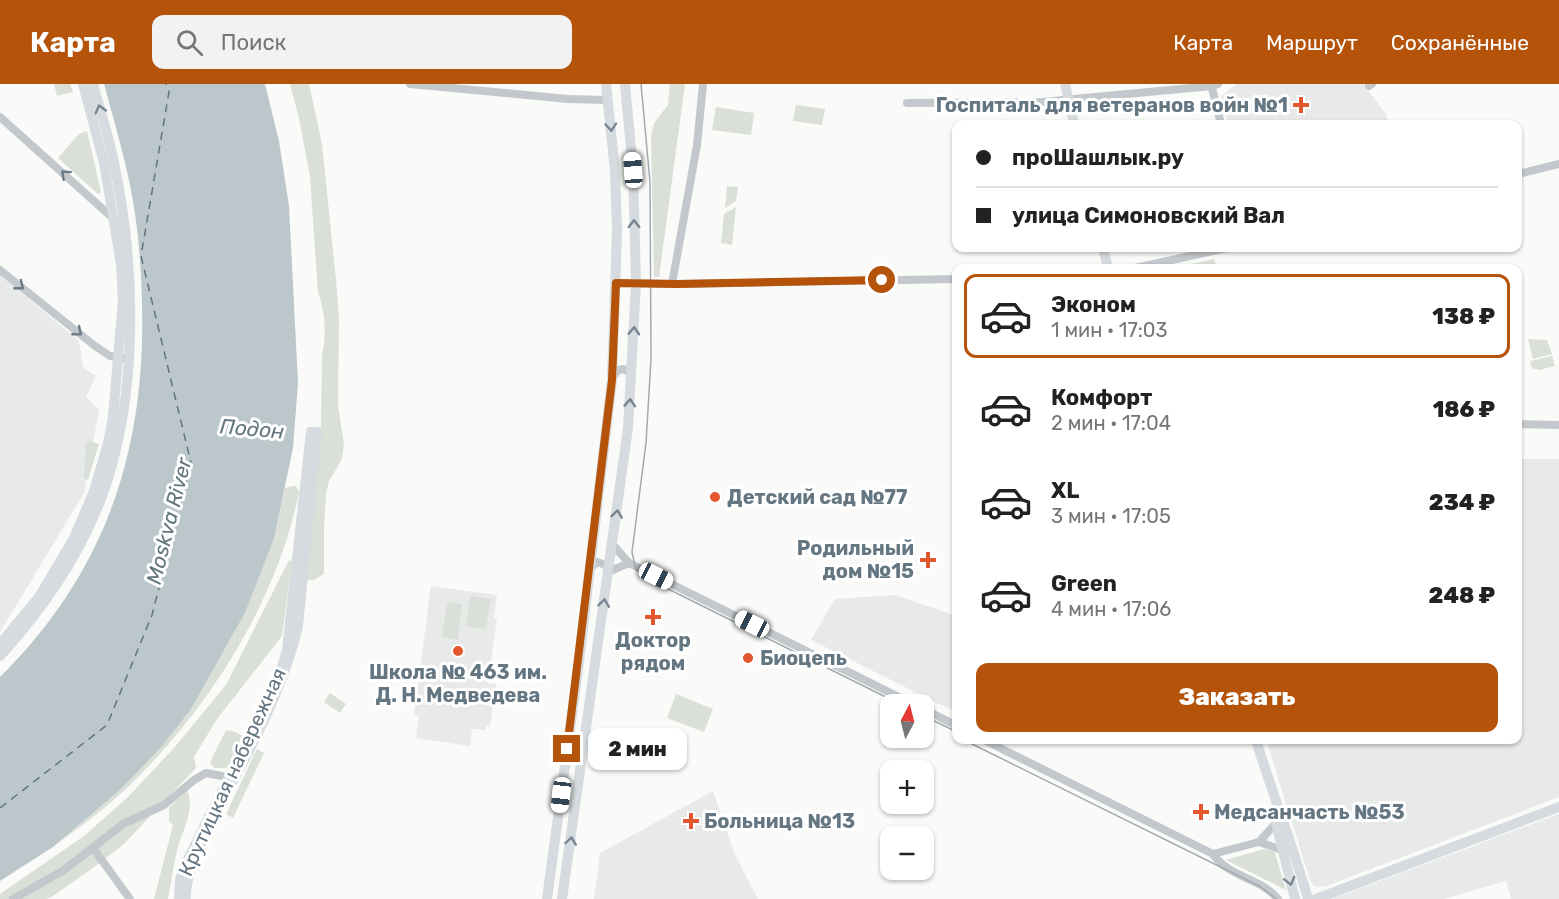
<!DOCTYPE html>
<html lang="ru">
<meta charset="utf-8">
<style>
body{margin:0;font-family:Rubik,sans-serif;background:#f2f2f2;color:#222;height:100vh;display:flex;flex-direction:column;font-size:22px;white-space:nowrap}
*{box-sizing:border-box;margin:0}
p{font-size:20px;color:#767676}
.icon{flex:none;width:33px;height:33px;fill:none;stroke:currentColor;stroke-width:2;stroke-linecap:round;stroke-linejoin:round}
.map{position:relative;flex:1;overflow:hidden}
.details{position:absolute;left:952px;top:180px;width:570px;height:480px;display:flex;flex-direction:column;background:#fff;border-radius:12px;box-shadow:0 2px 4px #0004}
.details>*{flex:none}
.top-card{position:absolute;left:952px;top:36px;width:570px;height:132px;border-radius:12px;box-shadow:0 2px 4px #0004;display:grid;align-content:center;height:132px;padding:0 24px;background:#fff}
.needle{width:39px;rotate:7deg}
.controls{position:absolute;left:880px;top:610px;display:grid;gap:12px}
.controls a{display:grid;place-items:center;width:54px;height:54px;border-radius:12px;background:#fff;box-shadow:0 2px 4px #0004;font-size:30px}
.end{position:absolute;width:27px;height:27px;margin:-14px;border:8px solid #b45309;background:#fff;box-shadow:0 0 0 3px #fff}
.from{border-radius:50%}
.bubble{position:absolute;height:42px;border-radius:12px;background:#fff;box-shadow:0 2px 4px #0004;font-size:20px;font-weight:800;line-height:42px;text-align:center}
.car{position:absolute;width:18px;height:36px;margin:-18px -9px;border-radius:8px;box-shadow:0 0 4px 2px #0007;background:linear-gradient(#fff 24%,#345 0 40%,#fff 0 76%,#345 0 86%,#fff 0)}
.top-card b{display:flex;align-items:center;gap:21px;height:57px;font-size:22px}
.top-card b+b{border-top:2px solid #e0e0e0}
.top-card i{width:15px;height:15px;background:#222}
ul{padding:10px 0 0;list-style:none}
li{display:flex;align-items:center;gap:18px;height:84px;margin:0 12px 9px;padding:0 12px;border:3px solid transparent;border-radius:12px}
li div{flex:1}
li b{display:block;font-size:22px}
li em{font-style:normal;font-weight:800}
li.on{border-color:#b45309}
li>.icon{width:54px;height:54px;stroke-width:1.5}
.cta{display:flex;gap:12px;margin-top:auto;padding:12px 24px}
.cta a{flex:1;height:69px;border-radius:12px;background:#b45309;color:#fff;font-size:24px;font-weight:800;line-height:69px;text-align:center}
header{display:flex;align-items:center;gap:36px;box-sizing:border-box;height:84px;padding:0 30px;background:#b45309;color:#fff}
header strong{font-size:28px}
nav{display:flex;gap:33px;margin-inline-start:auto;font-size:21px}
.search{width:420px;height:54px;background:#f2f2f2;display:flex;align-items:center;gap:15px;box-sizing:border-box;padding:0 21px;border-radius:12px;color:#767676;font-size:22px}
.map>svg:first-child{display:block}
.built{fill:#e8e9e9}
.green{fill:#dadfd7}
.water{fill:#bbc7cb}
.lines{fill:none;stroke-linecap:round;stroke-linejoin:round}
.ferry{stroke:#60757c;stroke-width:1.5;stroke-dasharray:8 6;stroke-linecap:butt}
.minor{stroke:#c3c8cc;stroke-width:8}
.major{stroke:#d6dbdf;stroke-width:10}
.tram{stroke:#a2aab0;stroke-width:1.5}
.oneway{stroke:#768591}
.oneway2{stroke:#6a7a87}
.route{stroke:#b45309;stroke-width:8}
.poi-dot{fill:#e4572e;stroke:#fff;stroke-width:2}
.labels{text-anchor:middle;stroke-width:6;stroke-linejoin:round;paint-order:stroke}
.poi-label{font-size:20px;font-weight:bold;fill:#657683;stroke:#fff;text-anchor:start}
.street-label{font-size:20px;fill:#657683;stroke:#fff}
.water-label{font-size:21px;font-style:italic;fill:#60757c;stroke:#fff}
</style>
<header>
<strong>Карта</strong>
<div class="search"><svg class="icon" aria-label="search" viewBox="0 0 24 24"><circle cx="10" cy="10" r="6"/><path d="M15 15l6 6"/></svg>Поиск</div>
<nav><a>Карта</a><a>Маршрут</a><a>Сохранённые</a></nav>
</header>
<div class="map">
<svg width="1559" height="815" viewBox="0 0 1559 815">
<rect width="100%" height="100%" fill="#fafaf8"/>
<g class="built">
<path d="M1237,0h126l23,30 2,10h-160l-7,-28z"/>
<path d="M0,191l79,66 4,26 13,9 -10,21 13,13 -15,83 -84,139z"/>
<path d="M1518,375h41v338l-235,90 -10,-1 -4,-6 -44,-140h252z"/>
<path d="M431,502l66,9 -3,23 3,1 -9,64 8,1 -6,43 -4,-1v4l-14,-1 -2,17 -54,-8 3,-22 -5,-1z"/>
<path d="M895,511l62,21v97l-146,-73 24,-41z"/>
<path d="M713,707l22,64 23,44h-164l6,-46z"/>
<path d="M1559,730v85h-48l-5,-18 -62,18h-112z"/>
</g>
<g class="green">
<path d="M54,0h16l3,8 -16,4z"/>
<path d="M290,0h19l13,60 14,136 3,39 -1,87 6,38 -2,15 -13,22 -3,13 -2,34v46l-10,6h-9l16,-156 1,-70c5,-18 3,-44 -4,-61l-8,-116 -11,-59z"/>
<path d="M670,0h15l-26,193h-5l-3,-140 3,-14 14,-18z"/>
<path d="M796,21l29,4 -3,16 -29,-4z"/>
<path d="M716,23l38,6 -3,22 -39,-5z"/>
<path d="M87,47l14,61 -3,2 -40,-36 21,-24z"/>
<path d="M727,102l11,1 -2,14 -11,7z"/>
<path d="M736,123l-4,38 -11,-2 3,-29z"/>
<path d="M1214,175l3,9h-45z"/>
<path d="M1528,255l19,1 5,14 -19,5z"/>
<path d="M1552,272l3,10 -16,4 -7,-2 -2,-7z"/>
<path d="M89,357l10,3 -11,36 -4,-2 2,-36z"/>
<path d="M292,402h4l3,6c-22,110 -91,218 -171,295 -23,22 -50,41 -75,60l67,-57 71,-81 54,-96 29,-74 11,-51z"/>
<path d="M289,476l3,2 -10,74 -65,83 -23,38 2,11 -72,76 -27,21 -44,31 -6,3h-47v-5l84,-58 43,-38 47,-50 52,-63z"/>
<path d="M470,512l21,3 -5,30 -20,-3z"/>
<path d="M447,518l15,2 -4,36 -16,-3z"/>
<path d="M330,609l16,11 -6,9 -16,-11z"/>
<path d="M676,610l37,15 -9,23 -37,-14z"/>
<path d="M226,646l7,1 12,6 -14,26 -5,5h-12l-4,-5 2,-5z"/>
<path d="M257,665l7,4 -31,65 -7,-4z"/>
<path d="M187,706c9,19 -6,43 -10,61 -4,16 -6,32 -9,48h-14l19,-74 -4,-4v-13z"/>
<path d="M1264,765l9,2 2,2 11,37 -60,-30z"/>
</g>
<path class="water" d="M104,0h161l14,57 10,65 9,177 -5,65 -19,91 -29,74 -54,96 -29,37 -42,44 -67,57 -53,34v-204c106,-105 146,-227 142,-374 -1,-40 -4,-79 -12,-118 -7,-34 -17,-68 -26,-101z"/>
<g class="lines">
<path class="ferry" d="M0,724l107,-83 45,-110 39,-152 -50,-207 28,-164 -3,-8"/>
<g class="minor">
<path d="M410,0l158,15 40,1"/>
<path d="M1211,0l10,40"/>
<path d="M1369,2l3,-2"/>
<path d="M907,19l135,-1 170,-16 6,-2"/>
<path d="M0,33l115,103"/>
<path d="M1518,90l41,-10"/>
<path d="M1135,184l92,-20"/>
<path d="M0,186l95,76 15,10 13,2"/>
<path d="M616,199l62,1 279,-5"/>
<path d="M672,200l25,-139 6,-61"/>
<path d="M613,293l5,-7 6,-1 6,4 1,6"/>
<path d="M1518,340l41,1"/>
<path d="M612,460l17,19 286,142"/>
<path d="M590,485l7,-7 9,3 2,7 21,-9"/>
<path d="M924,625l33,17"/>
<path d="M984,656l229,114c15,23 48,24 65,45"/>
<path d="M1259,758l17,-19"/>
<path d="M93,764l37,51"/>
<path d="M1213,770l46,-12 23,8"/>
<path d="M13,815l51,-29 59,-46 41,-19 30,-25 12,-7 21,4"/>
</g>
<g class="major">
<path d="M1065,0l9,40"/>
<path d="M1103,164l5,20"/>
<path d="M0,560l39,-47 35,-59 20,-47 14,-48 5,-26 10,-117 -2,-36 -17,-101 -21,-79"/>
<path d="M0,572c43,-47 80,-101 102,-160 37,-100 34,-230 12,-333 -5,-26 -14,-53 -21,-79"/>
<path d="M1256,656c16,53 37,105 52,159"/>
<path d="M1275,724l1,15 19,76"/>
<path d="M179,815l1,-20 8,-20 92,-185 7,-24 24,-218h6l-19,194c-10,43 -28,83 -48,123 -17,34 -67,115 -64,150"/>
<path d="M547,815l32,-237 33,-282 5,-149 -2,-60 -9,-87"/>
<path d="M562,815l66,-471 8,-145 -3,-113 -8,-86"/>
<path d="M1316,815l243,-92"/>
</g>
<g class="tram">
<path d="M641,0l9,98 1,177 -5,84 -14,109 4,18 12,9 254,126"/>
<path d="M924,632l33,16"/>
<path d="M964,656l297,147 15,12"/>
</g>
</g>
<defs><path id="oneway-chevron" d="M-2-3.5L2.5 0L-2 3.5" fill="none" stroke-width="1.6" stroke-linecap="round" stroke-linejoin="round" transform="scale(1.5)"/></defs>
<g class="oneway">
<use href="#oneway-chevron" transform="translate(100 25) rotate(-105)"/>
<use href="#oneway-chevron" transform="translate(611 43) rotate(85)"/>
<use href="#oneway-chevron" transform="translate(634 140) rotate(-91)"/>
<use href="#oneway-chevron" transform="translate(634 247) rotate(-87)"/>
<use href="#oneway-chevron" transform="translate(630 319) rotate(-86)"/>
<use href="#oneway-chevron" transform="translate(617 430) rotate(-82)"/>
<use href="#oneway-chevron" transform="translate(604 519) rotate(-83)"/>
<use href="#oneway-chevron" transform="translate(571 757) rotate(-82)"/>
<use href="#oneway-chevron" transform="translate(1290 797) rotate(76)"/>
</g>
<g class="oneway2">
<use href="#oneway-chevron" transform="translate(65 90) rotate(-138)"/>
<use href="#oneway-chevron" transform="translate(20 202) rotate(38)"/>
<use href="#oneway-chevron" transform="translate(78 248) rotate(39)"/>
</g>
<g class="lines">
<path class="route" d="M567,665l45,-369 4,-97 62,1 204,-4"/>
</g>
<g class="poi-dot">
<path d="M1298 12h6v6h6v6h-6v6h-6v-6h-6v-6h6z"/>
<circle cx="715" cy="413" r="6"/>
<path d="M925 467h6v6h6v6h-6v6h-6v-6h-6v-6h6z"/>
<path d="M650 524h6v6h6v6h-6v6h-6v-6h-6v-6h6z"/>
<circle cx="458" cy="567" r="6"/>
<circle cx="748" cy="574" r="6"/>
<path d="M1198 719h6v6h6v6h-6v6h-6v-6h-6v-6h6z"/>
<path d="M688 728h6v6h6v6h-6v6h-6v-6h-6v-6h6z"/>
</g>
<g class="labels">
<g class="poi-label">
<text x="1288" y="28" text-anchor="end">Госпиталь для ветеранов войн №1</text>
<text x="727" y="420">Детский сад №77</text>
<text x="914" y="471" text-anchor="end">Родильный<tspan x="914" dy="23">дом №15</tspan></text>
<text x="653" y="563" text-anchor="middle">Доктор<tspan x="653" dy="23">рядом</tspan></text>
<text x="760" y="581">Биоцепь</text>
<text x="458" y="595" text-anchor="middle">Школа № 463 им.<tspan x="458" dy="23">Д. Н. Медведева</tspan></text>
<text x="1214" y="735">Медсанчасть №53</text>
<text x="704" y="744">Больница №13</text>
</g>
<g class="street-label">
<text transform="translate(232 688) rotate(-65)" y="7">Крутицкая набережная</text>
</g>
<g class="water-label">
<text transform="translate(252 345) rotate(5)" y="7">Подон</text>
<text transform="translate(169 437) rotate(-76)" y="7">Moskva River</text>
</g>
</g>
</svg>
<div class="controls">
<a><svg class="needle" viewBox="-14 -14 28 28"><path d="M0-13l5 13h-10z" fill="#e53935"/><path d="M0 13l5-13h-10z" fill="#767676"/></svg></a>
<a>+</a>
<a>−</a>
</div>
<i class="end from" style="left:882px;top:196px"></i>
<i class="end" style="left:567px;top:665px"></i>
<div class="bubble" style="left:588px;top:644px;width:99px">2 мин</div>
<i class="car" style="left:633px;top:86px;rotate:356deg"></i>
<i class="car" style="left:656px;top:492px;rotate:117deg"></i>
<i class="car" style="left:752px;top:540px;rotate:297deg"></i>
<i class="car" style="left:561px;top:711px;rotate:187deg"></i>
<div class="top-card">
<b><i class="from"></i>проШашлык.ру</b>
<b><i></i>улица Симоновский Вал</b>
</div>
<section class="details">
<ul>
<li class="on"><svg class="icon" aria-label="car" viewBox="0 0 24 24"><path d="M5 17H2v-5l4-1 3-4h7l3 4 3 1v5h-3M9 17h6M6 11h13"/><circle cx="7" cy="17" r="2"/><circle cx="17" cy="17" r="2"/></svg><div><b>Эконом</b><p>1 мин · 17:03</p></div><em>138 ₽</em></li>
<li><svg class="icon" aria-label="car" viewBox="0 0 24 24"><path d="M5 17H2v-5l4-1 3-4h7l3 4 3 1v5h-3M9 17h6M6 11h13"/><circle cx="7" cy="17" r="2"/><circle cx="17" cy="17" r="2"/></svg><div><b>Комфорт</b><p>2 мин · 17:04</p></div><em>186 ₽</em></li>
<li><svg class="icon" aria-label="car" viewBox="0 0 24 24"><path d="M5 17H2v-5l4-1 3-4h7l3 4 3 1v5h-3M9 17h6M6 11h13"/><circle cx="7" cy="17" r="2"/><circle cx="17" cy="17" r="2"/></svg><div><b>XL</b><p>3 мин · 17:05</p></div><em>234 ₽</em></li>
<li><svg class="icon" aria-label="car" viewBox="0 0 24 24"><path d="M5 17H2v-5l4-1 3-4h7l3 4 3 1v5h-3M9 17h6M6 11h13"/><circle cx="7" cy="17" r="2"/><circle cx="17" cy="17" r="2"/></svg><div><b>Green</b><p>4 мин · 17:06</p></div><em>248 ₽</em></li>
</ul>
<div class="cta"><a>Заказать</a></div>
</section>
</div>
